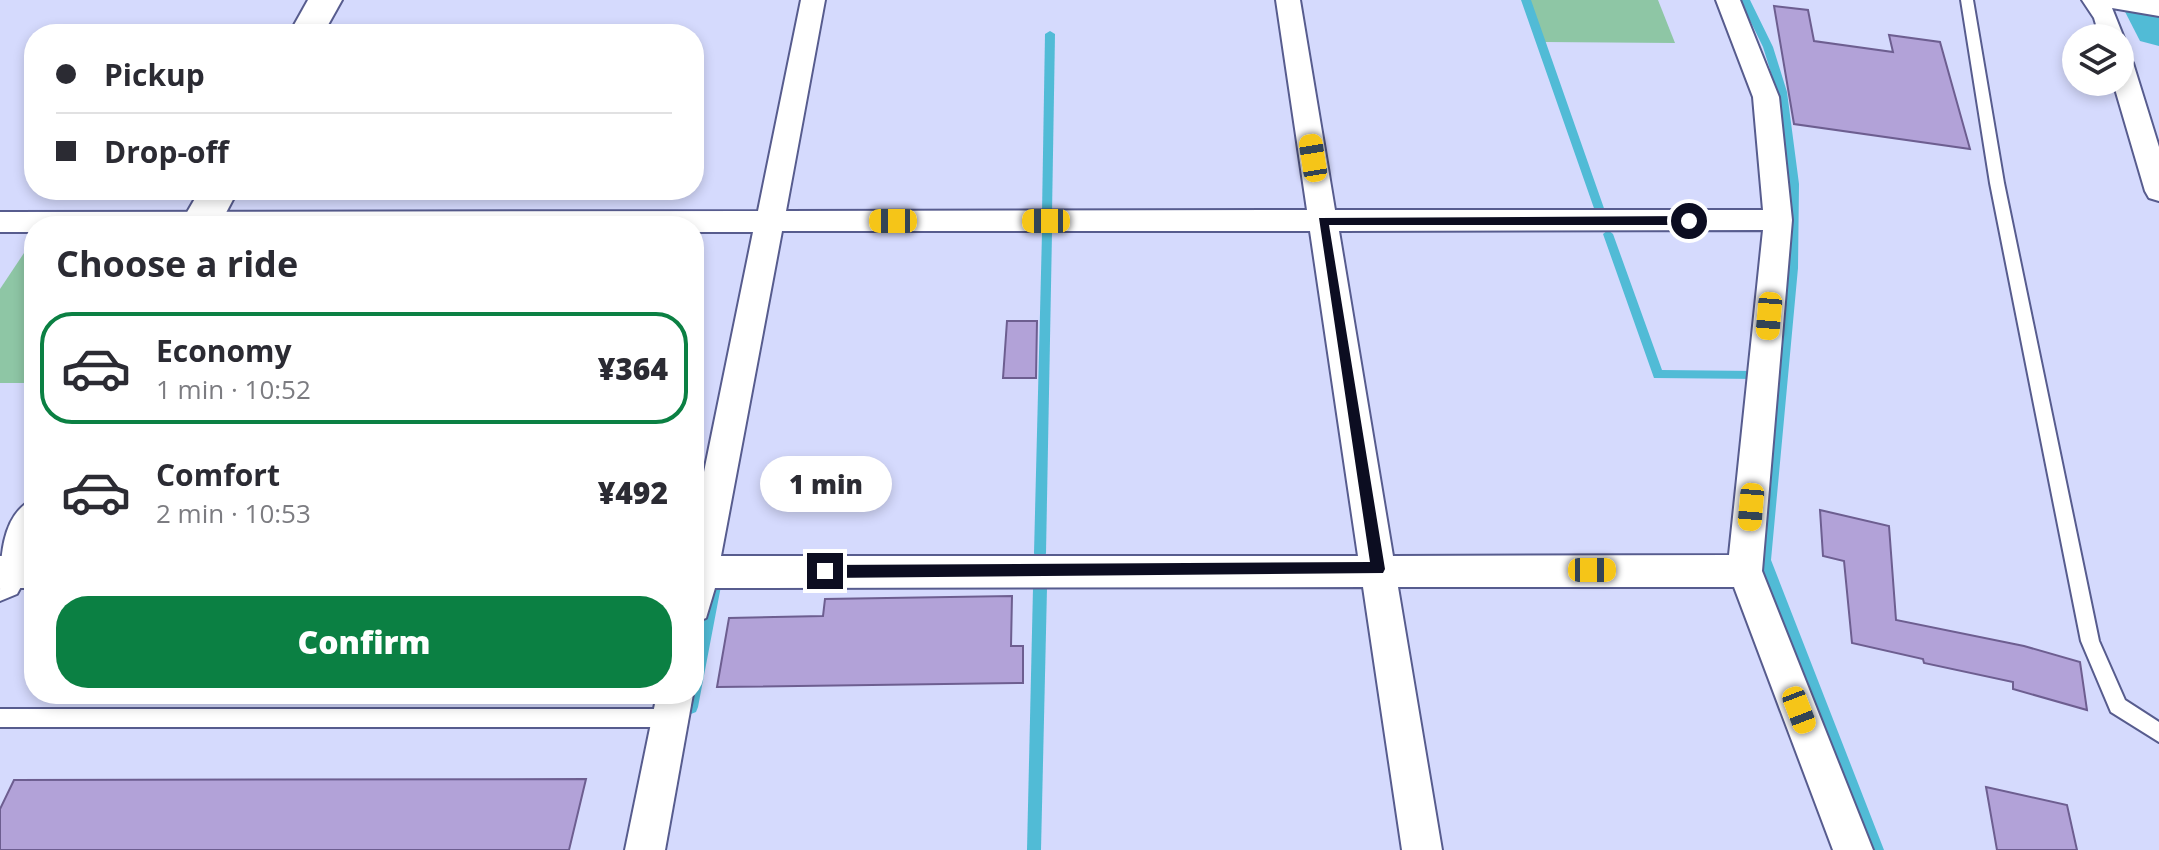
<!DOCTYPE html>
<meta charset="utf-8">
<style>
body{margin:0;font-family:"Open Sans",sans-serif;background:#f7f7f7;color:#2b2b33;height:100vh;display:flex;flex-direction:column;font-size:30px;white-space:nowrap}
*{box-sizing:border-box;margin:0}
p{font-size:26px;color:#7c7c81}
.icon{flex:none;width:44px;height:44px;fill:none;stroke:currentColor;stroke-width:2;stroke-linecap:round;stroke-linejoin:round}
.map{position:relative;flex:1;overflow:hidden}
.panel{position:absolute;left:24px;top:216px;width:680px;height:488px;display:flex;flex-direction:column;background:#fff;border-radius:32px;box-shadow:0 4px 12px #0003}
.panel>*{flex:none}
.guide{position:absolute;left:24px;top:24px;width:680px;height:176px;border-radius:32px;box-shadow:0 4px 12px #0003;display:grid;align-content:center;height:176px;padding:0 32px;background:#fff}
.tools{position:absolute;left:2062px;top:24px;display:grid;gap:16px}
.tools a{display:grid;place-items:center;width:72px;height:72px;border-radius:50%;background:#fff;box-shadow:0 4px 12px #0003;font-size:40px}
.end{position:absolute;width:36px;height:36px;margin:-18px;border:10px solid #0c0d21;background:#fff;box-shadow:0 0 0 4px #fff}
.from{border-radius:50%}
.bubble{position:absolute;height:56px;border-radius:28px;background:#fff;box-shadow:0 4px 12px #0003;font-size:26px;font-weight:800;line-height:56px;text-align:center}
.car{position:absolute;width:24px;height:48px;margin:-24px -12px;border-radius:10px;box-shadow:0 0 6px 2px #0007;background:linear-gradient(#f5c518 24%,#345 0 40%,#f5c518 0 76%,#345 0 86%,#f5c518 0)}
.guide b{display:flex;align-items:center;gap:28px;height:76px;font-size:30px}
.guide b+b{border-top:2px solid #e1e1e2}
.guide i{width:20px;height:20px;background:#2b2b33}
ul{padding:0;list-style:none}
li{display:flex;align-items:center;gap:24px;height:112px;margin:0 16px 12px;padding:0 16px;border:4px solid transparent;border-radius:32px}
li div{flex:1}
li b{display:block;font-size:30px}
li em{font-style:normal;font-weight:800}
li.selected{border-color:#0b8043}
li>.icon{width:72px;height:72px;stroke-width:1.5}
h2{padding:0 32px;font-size:36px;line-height:96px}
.button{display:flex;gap:16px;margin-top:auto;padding:16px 32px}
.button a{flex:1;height:92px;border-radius:32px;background:#0b8043;color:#fff;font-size:32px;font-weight:800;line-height:92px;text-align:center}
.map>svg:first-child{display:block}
.green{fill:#8ec6a5}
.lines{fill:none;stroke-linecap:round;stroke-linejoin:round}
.stream{fill:#51bbd6;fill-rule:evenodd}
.river{fill:#51bbd6;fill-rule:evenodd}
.building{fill:#b2a2d8;stroke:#6d5e90;stroke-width:2}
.lane-casing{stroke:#575c8e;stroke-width:4}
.street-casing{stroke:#575c8e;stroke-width:4}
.secondary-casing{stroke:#575c8e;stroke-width:4}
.lane{fill:#fff;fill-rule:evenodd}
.street{fill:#fff;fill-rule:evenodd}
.secondary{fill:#fff;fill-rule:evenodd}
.route{fill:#0c0d21}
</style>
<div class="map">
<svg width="2159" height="850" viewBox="0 0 2159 850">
<rect width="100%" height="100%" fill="#d5dafd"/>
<g class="green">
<path d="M1529,0h129l17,43 -131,-1z"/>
<path d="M34,238v145h-34v-94z"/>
</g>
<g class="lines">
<g class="stream">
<path d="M1521,0h10l75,214 -1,3h-8l-1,-3z"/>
<path d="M1740,0h10l23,47 14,45 12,92 -1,84 -27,292 113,290h-14l-111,-290 29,-292 1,-84 -12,-92 -14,-45z"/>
<path d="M1050,31l5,3 -3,179 -5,4 -5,-4 3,-179z"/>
<path d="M1047,229l5,4 -6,320 -1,4 -5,2 -5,-2 -1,-4 8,-320z"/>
<path d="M1608,230l5,4 49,136 93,1 4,2 2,3 -2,3 -105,-1 -51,-144z"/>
<path d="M714,580l5,2 2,4 -23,121 -2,5 -5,2 -5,-2 -2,-5 3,-13h7v-37l13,-71 2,-4z"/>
<path d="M1040,582l5,2 2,4 -6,262h-14l6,-262 2,-4z"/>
</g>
<path class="river" d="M2119,0h40v46l-19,-5z"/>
</g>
<g class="building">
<path d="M1774,6l34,4 6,31 79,11 -4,-17 51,7 30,107 -176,-25z"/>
<path d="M1007,321h30l-1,57h-33z"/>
<path d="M1820,510l69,16 7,94 128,26 56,16 7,48 -74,-21v-7l-89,-19 -1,-4 -71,-16 -8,-82 -21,-5z"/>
<path d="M1012,596l-1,50h12v37l-306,4 12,-69 94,-2 2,-17z"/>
<path d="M586,779l-17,71h-569v-41l14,-29z"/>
<path d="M1986,787l81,18 10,45h-80z"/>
</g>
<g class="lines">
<g class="lane-casing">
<g id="lane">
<path d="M1961,0h12l31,183 95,458 26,59 34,22v20l-48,-30 -30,-71 -91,-458z"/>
<path d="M0,709h670l7,3 2,6 -2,6 -7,3h-670z"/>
</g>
</g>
<g class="street-casing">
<g id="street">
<path d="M801,0h24l-39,211 521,-1 -31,-210h24l35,210h428l-10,-113 -37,-97h24l39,97 13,123 -30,351 111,279h-40l-99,-263h-336l44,263h-40l-39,-263 -648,1 -9,30 -12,5v-102l59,-289h-59v-6h-660v6h-34v-20l758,-1zM1763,230l-34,325 -336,1 -54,-325zM782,231h528l48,325h-637z"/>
<path d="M2082,0h77v16l-47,-8 12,30 -4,6v-6h-20l-6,-20z"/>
<path d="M2120,55l9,2 4,6 26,84v54l-10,-3 -4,-7 -32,-109h7z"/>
<rect x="0" y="556" width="34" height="32"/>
<path d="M657,694h36l-28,156h-40z"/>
</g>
</g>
<g class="secondary-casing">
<g id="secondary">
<path d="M308,0h34l-19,34h-34z"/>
<path d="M200,190h38l-19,36h-40z"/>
<path d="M34,499v64l-17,31 -17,7c0,-39 0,-87 34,-102z"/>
</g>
</g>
<use href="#lane" class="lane"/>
<use href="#street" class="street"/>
<use href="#secondary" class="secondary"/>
</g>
<path class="route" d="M1689,216l6,5 -6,4h-360l56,344 -2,4 -558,5 -7,-7 7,-6 545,-3 -51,-344z"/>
</svg>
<div class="tools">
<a><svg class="icon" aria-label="layers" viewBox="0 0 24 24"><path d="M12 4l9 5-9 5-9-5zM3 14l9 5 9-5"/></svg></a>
</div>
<i class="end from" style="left:1689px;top:221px"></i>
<i class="end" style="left:825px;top:571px"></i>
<div class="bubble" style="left:760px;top:456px;width:132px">1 min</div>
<i class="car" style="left:1313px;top:158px;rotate:351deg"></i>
<i class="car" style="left:893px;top:221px;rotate:270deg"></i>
<i class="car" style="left:1046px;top:221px;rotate:270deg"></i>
<i class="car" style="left:1769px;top:316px;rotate:185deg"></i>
<i class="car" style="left:1751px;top:507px;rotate:185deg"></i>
<i class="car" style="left:1592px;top:570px;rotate:90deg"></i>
<i class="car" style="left:1799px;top:710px;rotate:159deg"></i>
<div class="guide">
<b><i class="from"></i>Pickup</b>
<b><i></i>Drop-off</b>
</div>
<section class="panel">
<h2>Choose a ride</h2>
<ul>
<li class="selected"><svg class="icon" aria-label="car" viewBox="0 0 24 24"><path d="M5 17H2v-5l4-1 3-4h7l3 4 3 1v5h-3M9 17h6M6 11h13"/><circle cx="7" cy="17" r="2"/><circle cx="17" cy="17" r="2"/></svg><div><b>Economy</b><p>1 min · 10:52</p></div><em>¥364</em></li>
<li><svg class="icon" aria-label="car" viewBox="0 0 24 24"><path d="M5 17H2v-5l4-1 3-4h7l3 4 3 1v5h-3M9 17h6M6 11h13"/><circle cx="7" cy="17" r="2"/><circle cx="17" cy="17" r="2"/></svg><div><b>Comfort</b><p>2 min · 10:53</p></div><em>¥492</em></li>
</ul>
<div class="button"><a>Confirm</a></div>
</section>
</div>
